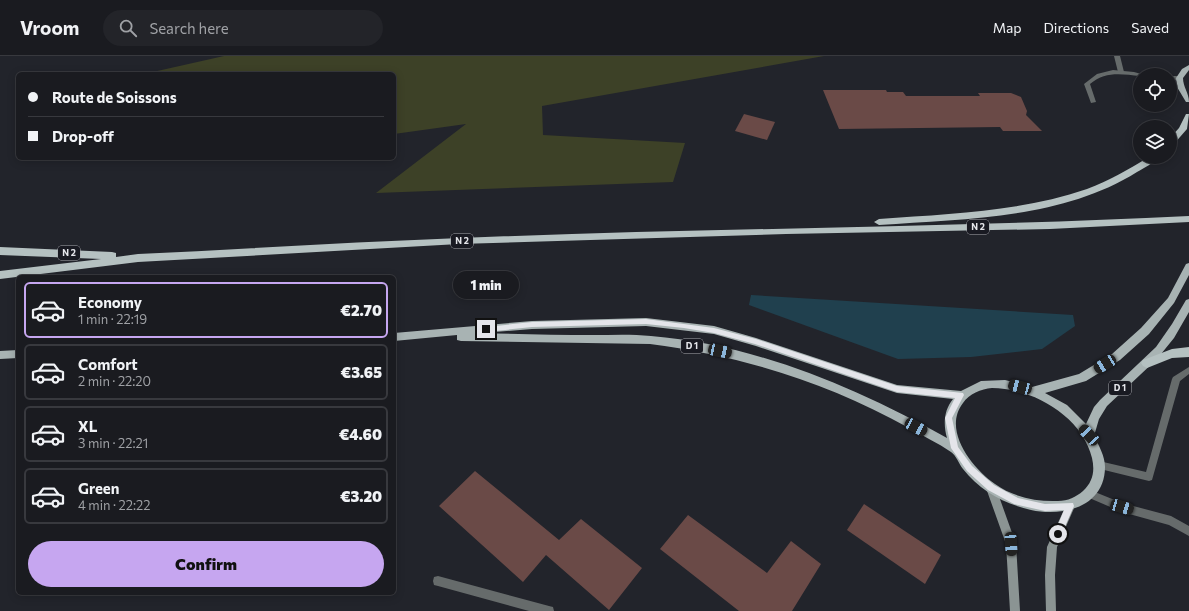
<!DOCTYPE html>
<meta charset="utf-8">
<style>
body{margin:0;font-family:Commissioner,sans-serif;background:#232429;color:#f1f3f6;height:100vh;display:flex;flex-direction:column;font-size:15px;white-space:nowrap}
*{box-sizing:border-box;margin:0}
p{font-size:13px;color:#9fa1a5}
.icon{flex:none;width:22px;height:22px;fill:none;stroke:currentColor;stroke-width:2;stroke-linecap:round;stroke-linejoin:round}
.map{position:relative;flex:1;overflow:hidden}
.side{position:absolute;left:16px;top:219px;width:380px;height:320px;display:flex;flex-direction:column;background:#1a1b20;border-radius:6px;box-shadow:0 2px 10px #0003,0 0 0 1px #38393e}
.side>*{flex:none}
.banner{position:absolute;left:16px;top:16px;width:380px;height:88px;border-radius:6px;box-shadow:0 2px 10px #0003,0 0 0 1px #38393e;display:grid;align-content:center;height:88px;padding:0 12px;background:#1a1b20}
.controls{position:absolute;left:1133px;top:12px;display:grid;gap:8px}
.controls a{display:grid;place-items:center;width:44px;height:44px;border-radius:50%;background:#1a1b20;box-shadow:0 2px 10px #0003,0 0 0 1px #38393e;font-size:20px}
.end{position:absolute;width:18px;height:18px;margin:-9px;border:5px solid #e4e5ea;background:#111;box-shadow:0 0 0 2px #111}
.from{border-radius:50%}
.bubble{position:absolute;height:28px;border-radius:14px;background:#1a1b20;box-shadow:0 2px 10px #0003,0 0 0 1px #38393e;font-size:13px;font-weight:800;line-height:28px;text-align:center}
.car{position:absolute;width:12px;height:24px;margin:-12px -6px;border-radius:5px;box-shadow:0 0 3px 1px #0007;background:linear-gradient(#222 24%,#8ab4d8 0 40%,#222 0 76%,#8ab4d8 0 86%,#222 0)}
.banner b{display:flex;align-items:center;gap:14px;height:38px;font-size:15px}
.banner b+b{border-top:1px solid #38393e}
.banner i{width:10px;height:10px;background:#f1f3f6}
ul{padding:7px 0 0;list-style:none}
li{display:flex;align-items:center;gap:12px;height:56px;margin:0 8px 6px;padding:0 4px;border:2px solid #38393e;border-radius:6px}
li div{flex:1}
li b{display:block;font-size:15px}
li em{font-style:normal;font-weight:800}
li.selected{border-color:#c6a6f0}
li>.icon{width:36px;height:36px;stroke-width:1.5}
.cta{display:flex;gap:8px;margin-top:auto;padding:8px 12px}
.cta a{flex:1;height:46px;border-radius:24px;background:#c6a6f0;color:#111;font-size:16px;font-weight:800;line-height:46px;text-align:center}
header{display:flex;align-items:center;gap:24px;box-sizing:border-box;height:56px;padding:0 20px;background:#1a1b20;border-bottom:1px solid #38393e}
header strong{font-size:19px}
nav{display:flex;gap:22px;margin-inline-start:auto;font-size:14px}
.search{width:280px;height:36px;background:#232429;display:flex;align-items:center;gap:10px;box-sizing:border-box;padding:0 14px;border-radius:22px;color:#9fa1a5;font-size:15px}
.map>svg:first-child{display:block}
.green{fill:#3d4127}
.water{fill:#20404e}
.building{fill:#6a4a47}
.lines{fill:none;stroke-linecap:round;stroke-linejoin:round}
.service{fill:#666b6b;fill-rule:evenodd}
.minor{fill:#666b6b;fill-rule:evenodd}
.secondary{fill:#8b9493;fill-rule:evenodd}
.primary{fill:#a8b3b3;fill-rule:evenodd}
.trunk{fill:#b5c1c1;fill-rule:evenodd}
.route{fill:#e4e5ea}
.labels{text-anchor:middle;stroke-width:3;stroke-linejoin:round;paint-order:stroke}
.shield{fill:#191a22;stroke:#a7a8ae;stroke-width:1}
.shield-label{font-size:9px;font-weight:bold;fill:#e4e5ea}
</style>
<header>
<strong>Vroom</strong>
<div class="search"><svg class="icon" aria-label="search" viewBox="0 0 24 24"><circle cx="10" cy="10" r="6"/><path d="M15 15l6 6"/></svg>Search here</div>
<nav><a>Map</a><a>Directions</a><a>Saved</a></nav>
</header>
<div class="map">
<svg width="1189" height="555" viewBox="0 0 1189 555">
<rect width="100%" height="100%" fill="#22242b"/>
<path class="green" d="M224,0h600l-282,50 1,29 142,8 -12,39 -297,11 90,-69 -72,10v-60h-250z"/>
<path class="water" d="M751,239l322,20 2,11 -33,23 -71,8 -73,2 -149,-54z"/>
<g class="building">
<path d="M823,34h63l1,2h16l3,4h74l-2,-3h33l10,4 6,14 -1,4 16,16h-39l-3,-4 -161,2z"/>
<path d="M744,58l31,8 -8,18 -32,-9z"/>
<path d="M475,415l84,69 22,-21 61,49 -33,42 -63,-55 -23,27 -84,-76z"/>
<path d="M864,448l77,51 -16,29 -78,-54z"/>
<path d="M688,459l79,58 24,-32 30,23 -29,47h-53l-79,-62z"/>
</g>
<g class="lines">
<g class="service">
<path d="M1114,0h6l4,16 -1,1 -5,-1z"/>
<path d="M1090,434l32,13 49,13 18,10v10l-20,-11 -47,-13 -35,-15 -2,-3 2,-3z"/>
<path d="M438,520l111,30 4,1 1,4h-25l-91,-25 -4,-1 -1,-4 1,-4z"/>
</g>
<g class="minor">
<path d="M1113,14l21,2 11,3h-5v1c-19,-2 -35,-5 -50,8l6,18 -5,1 -7,-19 13,-10z"/>
<path d="M1170,20h9l3,2 -3,2h-9z"/>
<path d="M1189,311v7l-9,7 -28,99 -3,1 -53,-13 -2,-3 2,-3 3,-1 47,11 26,-93 1,-2z"/>
</g>
<g class="secondary">
<path d="M991,428l3,1 2,3 20,56 4,67h-10l-4,-67 -20,-56 2,-3z"/>
<path d="M1070,445l3,2 2,3 -18,41 -2,28 1,36h-10l-1,-36 2,-28 20,-44z"/>
</g>
<g class="primary">
<path d="M1189,9v5l-6,8c0,9 6,15 6,24h-3l-9,-15 -1,-9 6,-9z"/>
<path d="M1189,207v12l-15,28 -25,31 -29,26 -34,21 -41,12 22,12 19,19 8,-17 6,-7 56,-53 16,-23 14,-24 3,-1v13l-15,26 -17,21 -50,47 -8,13 -5,17c5,10 11,20 11,31 0,40 -42,50 -74,43 -26,-6 -51,-19 -68,-41 -4,-5 -7,-14 -12,-17 -13,-9 -28,-16 -42,-24 -81,-45 -167,-72 -259,-84l-189,-3 -4,-1v-5l-63,6v-8l138,-12 114,-3 68,8 42,12 141,47 64,6 20,-10 24,-1 27,7 47,-13 33,-20 29,-26 27,-30 18,-34zM646,270l68,8 42,12 141,47 56,6c-9,11 -10,25 -6,39 -92,-51 -190,-93 -296,-102 -19,-2 -39,-1 -58,-1 -37,0 -75,-1 -112,-2l51,-4zM992,332c40,0 90,28 100,70 3,13 1,24 -9,33 -7,6 -15,10 -25,10 -21,1 -45,-4 -63,-17 -23,-16 -53,-54 -32,-81 6,-9 18,-14 29,-15z"/>
<path d="M18,294v8l-18,1v-8z"/>
</g>
<g class="trunk">
<path d="M1186,58h3l-2,15 -14,16 -3,1v-8l9,-10z"/>
<path d="M1149,101h10c-5,6 -15,11 -22,15 -75,47 -172,47 -258,53l-5,-3 5,-3c70,-5 141,-7 208,-30 22,-8 42,-20 62,-32z"/>
<path d="M1189,160v6l-139,7 -264,5 -327,10 -321,18 -138,17v-8l101,-12 -101,-4v-8l112,5 4,1v4l22,-3c107,-5 215,-12 322,-16 243,-10 486,-10 729,-22z"/>
<path d="M1189,291v10l-17,1 -25,10 -4,-2 -2,-3 2,-3 29,-11z"/>
</g>
</g>
<path class="route" d="M646,263l68,9 42,11 141,47 66,7 1,2 -12,23 6,29 14,19 22,19 24,13 27,6 28,-1 1,3 -13,30h-6l-1,-2 10,-24 -19,1 -31,-7 -26,-14 -21,-19 -16,-23 -6,-30 10,-20 -58,-6 -142,-48 -41,-11 -30,-5 -38,-4 -114,3 -46,5 -3,-3 3,-2 46,-5z"/>
<g class="labels">
<g class="shield">
<rect x="967" y="164" width="22" height="14" rx="3"/>
<rect x="451" y="178" width="22" height="14" rx="3"/>
<rect x="58" y="190" width="22" height="14" rx="3"/>
<rect x="681" y="283" width="22" height="14" rx="3"/>
<rect x="1109" y="325" width="22" height="14" rx="3"/>
</g>
<g class="shield-label">
<text x="978" y="174">N 2</text>
<text x="462" y="188">N 2</text>
<text x="69" y="200">N 2</text>
<text x="692" y="293">D 1</text>
<text x="1120" y="335">D 1</text>
</g>
</g>
</svg>
<div class="controls">
<a><svg class="icon" aria-label="locate" viewBox="0 0 24 24"><circle cx="12" cy="12" r="6"/><path d="M12 2v4M12 18v4M2 12h4M18 12h4"/></svg></a>
<a><svg class="icon" aria-label="layers" viewBox="0 0 24 24"><path d="M12 4l9 5-9 5-9-5zM3 14l9 5 9-5"/></svg></a>
</div>
<i class="end from" style="left:1058px;top:478px"></i>
<i class="end" style="left:486px;top:273px"></i>
<div class="bubble" style="left:453px;top:215px;width:66px">1 min</div>
<i class="car" style="left:720px;top:295px;rotate:102deg"></i>
<i class="car" style="left:1105px;top:308px;rotate:239deg"></i>
<i class="car" style="left:1020px;top:331px;rotate:285deg"></i>
<i class="car" style="left:916px;top:371px;rotate:118deg"></i>
<i class="car" style="left:1089px;top:379px;rotate:317deg"></i>
<i class="car" style="left:1122px;top:451px;rotate:106deg"></i>
<i class="car" style="left:1011px;top:488px;rotate:176deg"></i>
<div class="banner">
<b><i class="from"></i>Route de Soissons</b>
<b><i></i>Drop-off</b>
</div>
<section class="side">
<ul>
<li class="selected"><svg class="icon" aria-label="car" viewBox="0 0 24 24"><path d="M5 17H2v-5l4-1 3-4h7l3 4 3 1v5h-3M9 17h6M6 11h13"/><circle cx="7" cy="17" r="2"/><circle cx="17" cy="17" r="2"/></svg><div><b>Economy</b><p>1 min · 22:19</p></div><em>€2.70</em></li>
<li><svg class="icon" aria-label="car" viewBox="0 0 24 24"><path d="M5 17H2v-5l4-1 3-4h7l3 4 3 1v5h-3M9 17h6M6 11h13"/><circle cx="7" cy="17" r="2"/><circle cx="17" cy="17" r="2"/></svg><div><b>Comfort</b><p>2 min · 22:20</p></div><em>€3.65</em></li>
<li><svg class="icon" aria-label="car" viewBox="0 0 24 24"><path d="M5 17H2v-5l4-1 3-4h7l3 4 3 1v5h-3M9 17h6M6 11h13"/><circle cx="7" cy="17" r="2"/><circle cx="17" cy="17" r="2"/></svg><div><b>XL</b><p>3 min · 22:21</p></div><em>€4.60</em></li>
<li><svg class="icon" aria-label="car" viewBox="0 0 24 24"><path d="M5 17H2v-5l4-1 3-4h7l3 4 3 1v5h-3M9 17h6M6 11h13"/><circle cx="7" cy="17" r="2"/><circle cx="17" cy="17" r="2"/></svg><div><b>Green</b><p>4 min · 22:22</p></div><em>€3.20</em></li>
</ul>
<div class="cta"><a>Confirm</a></div>
</section>
</div>
